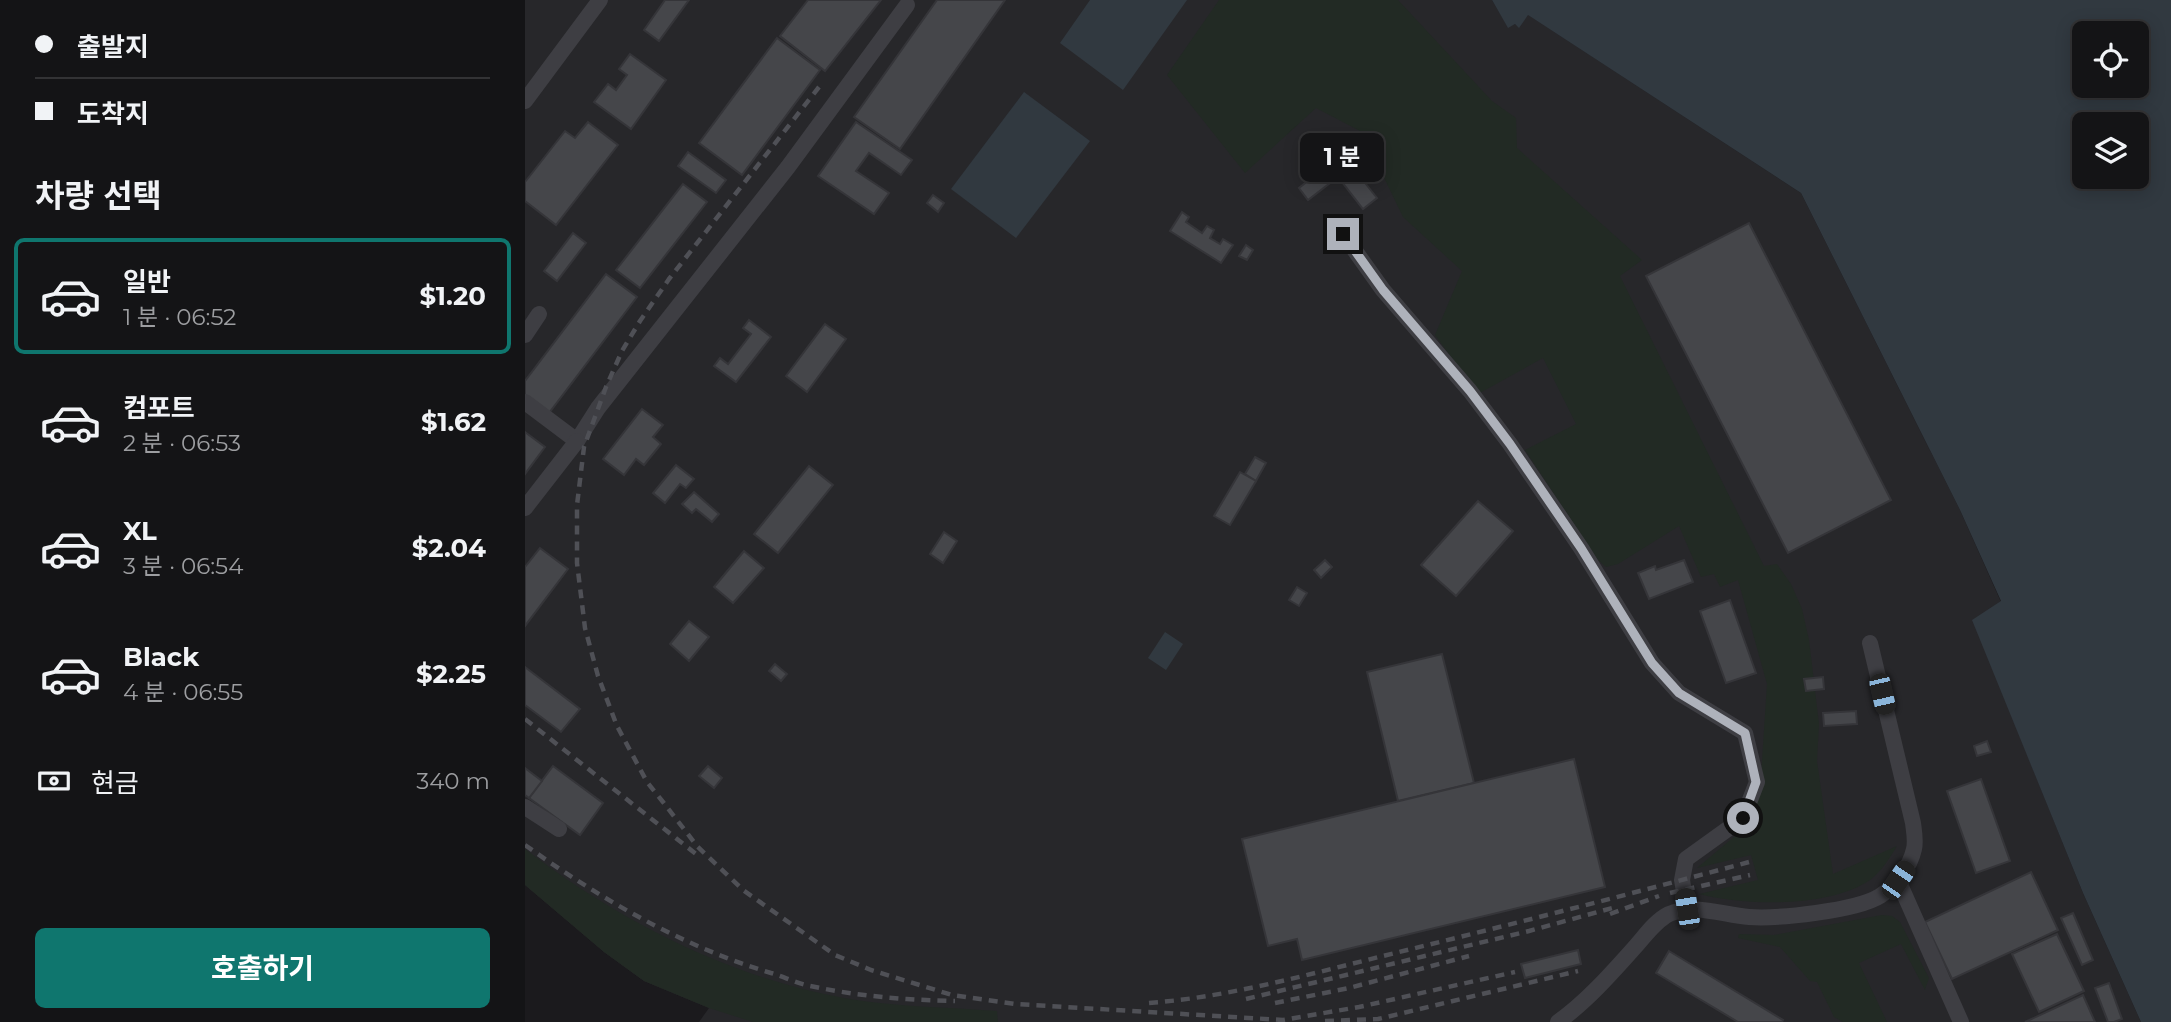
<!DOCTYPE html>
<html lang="ko">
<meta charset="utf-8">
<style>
body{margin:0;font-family:Montserrat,"Noto Sans KR",sans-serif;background:#212123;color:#f1f3f6;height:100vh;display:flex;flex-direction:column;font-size:26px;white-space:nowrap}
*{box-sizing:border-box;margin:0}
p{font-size:23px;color:#9d9ea1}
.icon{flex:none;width:38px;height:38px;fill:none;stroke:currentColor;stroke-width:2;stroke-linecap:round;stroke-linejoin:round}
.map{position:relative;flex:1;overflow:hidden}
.side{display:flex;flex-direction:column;background:#141416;width:525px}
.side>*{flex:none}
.guide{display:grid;align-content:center;height:154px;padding:0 35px;background:#141416}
.buttons{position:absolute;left:1547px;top:21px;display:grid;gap:14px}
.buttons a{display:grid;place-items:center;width:77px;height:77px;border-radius:10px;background:#141416;box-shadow:0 4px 18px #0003,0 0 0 2px #333335;font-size:35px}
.end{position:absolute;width:32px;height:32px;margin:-16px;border:9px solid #aeb2bb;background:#111;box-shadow:0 0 0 4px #111}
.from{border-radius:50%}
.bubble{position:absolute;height:49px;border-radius:10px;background:#141416;box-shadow:0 4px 18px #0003,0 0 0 2px #333335;font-size:23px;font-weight:700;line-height:49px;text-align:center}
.car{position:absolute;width:21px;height:42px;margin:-21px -10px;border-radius:9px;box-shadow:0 0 5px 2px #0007;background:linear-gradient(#222 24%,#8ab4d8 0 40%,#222 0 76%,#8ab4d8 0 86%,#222 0)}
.guide b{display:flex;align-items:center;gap:24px;height:66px;font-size:26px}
.guide b+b{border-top:2px solid #333335}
.guide i{width:18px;height:18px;background:#f1f3f6}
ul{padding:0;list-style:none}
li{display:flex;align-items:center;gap:21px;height:116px;margin:0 14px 10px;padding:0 21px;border:4px solid transparent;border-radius:10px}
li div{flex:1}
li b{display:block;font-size:26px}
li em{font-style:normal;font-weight:700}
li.active{border-color:#0f766e}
li>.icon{width:63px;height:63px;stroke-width:1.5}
h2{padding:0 35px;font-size:32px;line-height:84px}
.pay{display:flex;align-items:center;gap:18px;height:77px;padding:0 35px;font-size:26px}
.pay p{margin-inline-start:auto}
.cta{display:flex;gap:14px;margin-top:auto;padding:14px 35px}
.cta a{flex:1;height:80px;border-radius:10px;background:#0f766e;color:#fff;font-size:28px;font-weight:700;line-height:80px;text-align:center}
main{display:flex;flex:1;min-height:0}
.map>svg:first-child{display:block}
.built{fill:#27272a}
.green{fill:#222a24}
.water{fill:#313940;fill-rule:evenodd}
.building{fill:#45464a;stroke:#353539;stroke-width:2}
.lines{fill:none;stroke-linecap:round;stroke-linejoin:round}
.minor{stroke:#3e3e43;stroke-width:16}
.rail{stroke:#4f5056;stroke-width:4.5;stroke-dasharray:9 7;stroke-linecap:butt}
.route{stroke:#aeb2bb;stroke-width:9}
</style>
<main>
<section class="side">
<div class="guide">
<b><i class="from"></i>출발지</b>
<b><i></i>도착지</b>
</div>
<h2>차량 선택</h2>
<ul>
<li class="active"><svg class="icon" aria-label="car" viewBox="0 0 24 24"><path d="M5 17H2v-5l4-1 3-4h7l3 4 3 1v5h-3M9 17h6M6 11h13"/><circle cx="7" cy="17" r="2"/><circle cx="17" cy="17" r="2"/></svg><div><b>일반</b><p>1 분 · 06:52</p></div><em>$1.20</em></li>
<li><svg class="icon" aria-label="car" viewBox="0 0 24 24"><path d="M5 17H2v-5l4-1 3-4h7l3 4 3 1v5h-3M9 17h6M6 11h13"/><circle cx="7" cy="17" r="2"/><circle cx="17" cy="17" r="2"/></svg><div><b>컴포트</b><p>2 분 · 06:53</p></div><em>$1.62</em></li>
<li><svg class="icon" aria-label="car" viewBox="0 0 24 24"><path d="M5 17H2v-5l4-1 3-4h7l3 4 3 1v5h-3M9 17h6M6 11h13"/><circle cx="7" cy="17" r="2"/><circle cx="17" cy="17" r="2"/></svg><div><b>XL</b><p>3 분 · 06:54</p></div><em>$2.04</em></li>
<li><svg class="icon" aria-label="car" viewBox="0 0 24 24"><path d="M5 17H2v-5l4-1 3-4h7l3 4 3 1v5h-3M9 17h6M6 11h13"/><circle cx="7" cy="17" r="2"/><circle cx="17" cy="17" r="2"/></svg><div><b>Black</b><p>4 분 · 06:55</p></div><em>$2.25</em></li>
</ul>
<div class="pay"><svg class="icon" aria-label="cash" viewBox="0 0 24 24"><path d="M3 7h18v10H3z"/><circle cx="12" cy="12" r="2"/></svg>현금<p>340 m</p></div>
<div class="cta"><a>호출하기</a></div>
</section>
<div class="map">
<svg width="1646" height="1022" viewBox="0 0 1646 1022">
<rect width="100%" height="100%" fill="#1b1a1d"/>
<path class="built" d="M0,0h967l16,27 7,-3 4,3 8,-13 274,179 159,317 41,92 -28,18 110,273 58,129h-1442l10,-14 -65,-27 -40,-29 -79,-67z"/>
<g class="green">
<path d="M694,0h179l94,101 24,17 1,30 125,112 -22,16 144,290 13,-2 14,20 11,25 7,31 10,84 -2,37 16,113 64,-28c-8,13 -15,25 -27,34 -41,28 -125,26 -171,14l59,-14 -7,-25 -54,13 38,-32 15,-18 10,-27 7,-107 -29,-104 -18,7 -6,-13 -13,3 -22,-51 -61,38 -12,3 -8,-7 -73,-110 51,-26 -33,-66 -65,36 -43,-59 27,-64 -59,-54 -41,-85 -46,-24 -71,65 -78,-98z"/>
<path d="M0,849c93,71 203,128 319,149 50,9 102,9 153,13l1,11h-245l-44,-14 -65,-27 -40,-29 -79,-67z"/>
<path d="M1357,915l10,1 8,6 29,56 -4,12 -24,-46 -42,19 28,59h-44l-9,-5 -17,-35 -7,-1 -30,-34 -42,-9 1,-4 35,1z"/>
</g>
<g class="water">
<path d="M565,0h97l-64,90 -63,-47z"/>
<path d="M967,0h679v1022h-30l-58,-129 -111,-273 29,-19 -41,-91 -159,-317 -273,-178 -9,13 -4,-4 -7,4zM1612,33v53h-53v-53zM1612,124v53h-53v-53z"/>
<path d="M499,92l66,49 -74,97 -65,-49z"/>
<path d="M640,632l18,12 -17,26 -18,-12z"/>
</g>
<g class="building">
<path d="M140,0h24l-30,41 -15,-11z"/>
<path d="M283,0h73l-56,71 -45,-35z"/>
<path d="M412,0h68l-105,149 -46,-32z"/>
<path d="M252,38l43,32 -78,105 -43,-32z"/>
<path d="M105,54l36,26 -35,49 -37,-27 14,-18 8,6 11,-15 -8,-6z"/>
<path d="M63,122l30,23 -62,80 -31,-24v-19l40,-51 10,7z"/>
<path d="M331,122l56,38 -11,15 -32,-22 -13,18 33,22 -15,21 -56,-38z"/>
<path d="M163,152l38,28 -10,13 -38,-27z"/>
<path d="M817,154l35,44 -14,11 -25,-32 -30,23 -9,-12z"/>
<path d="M158,184l24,18 -67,86 -24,-18z"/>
<path d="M408,195l11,8 -6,9 -11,-9z"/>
<path d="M657,212l7,5 -3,5 16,11 5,-7 7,4 -4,8 10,6 3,-5 10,6 -12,18 -51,-32z"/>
<path d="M1224,223l142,277 -103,53 -142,-277z"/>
<path d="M48,233l13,10 -29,38 -13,-10z"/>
<path d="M721,245l7,5 -6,10 -8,-4z"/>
<path d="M81,274l31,23 -88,116 -24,-18v-14z"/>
<path d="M224,320l22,17 -35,45 -22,-16 6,-8 8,6 23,-30 -8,-6z"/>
<path d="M300,324l21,15 -39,53 -21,-16z"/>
<path d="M117,409l21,16 -10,12 8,7 -17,21 -8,-6 -12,16 -21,-16z"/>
<path d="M0,432l20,15 -20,27z"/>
<path d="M730,457l11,6 -10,18 -11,-7z"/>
<path d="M151,465l18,14 -8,9 -6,-4 -15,19 -12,-10z"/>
<path d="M284,466l24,19 -55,68 -24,-19z"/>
<path d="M715,472l16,9 -26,44 -16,-9z"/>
<path d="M169,492l25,22 -7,8 -16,-13 -4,4 -10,-9z"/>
<path d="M953,501l35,30 -57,65 -35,-31z"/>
<path d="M419,532l13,9 -14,22 -13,-9z"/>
<path d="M15,548l28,21 -43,57v-59z"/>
<path d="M219,551l20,17 -31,35 -19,-16z"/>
<path d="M800,560l7,7 -11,11 -7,-8z"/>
<path d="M1159,560l9,22 -44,17 -11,-26 17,-7 1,4z"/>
<path d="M772,587l10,6 -8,13 -10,-6z"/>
<path d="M1205,600l26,73 -30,10 -26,-72z"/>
<path d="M164,621l20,16 -20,24 -19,-17z"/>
<path d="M917,654l32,129 -76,18 -31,-129z"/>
<path d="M250,664l12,10 -6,7 -12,-10z"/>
<path d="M0,667l55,42 -19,23 -36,-27z"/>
<path d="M1298,677l1,12 -18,2 -2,-12z"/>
<path d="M1331,711l1,13 -33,2 -1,-13z"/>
<path d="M1462,741l4,11 -14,4 -3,-10z"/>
<path d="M1049,759l31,128 -303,73 -5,-21 -29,7 -26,-107z"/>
<path d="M28,766l50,37 -23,32 -51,-37z"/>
<path d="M183,766l14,12 -8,10 -15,-12z"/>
<path d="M0,768l17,13 -13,17 -4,-3z"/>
<path d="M1456,779l29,82 -34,12 -29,-82z"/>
<path d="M1506,872l27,58 -106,49 -27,-57z"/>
<path d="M1548,913l20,47 -11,5 -21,-47z"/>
<path d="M1532,934l27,57 -45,21 -27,-58z"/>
<path d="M1053,950l3,14 -56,14 -4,-14z"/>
<path d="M1144,951l114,69 -1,2h-44l-82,-49z"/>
<path d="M1584,983l13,36 -8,3h-6l-13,-34z"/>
<path d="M1558,995l12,27h-70z"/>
</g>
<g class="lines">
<g class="minor">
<path d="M0,101l75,-101"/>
<path d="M818,234l40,56 87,101 40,53 71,104 71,115 27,30 66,40 12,49 -14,36 -57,41 -4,21 5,29"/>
<path d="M0,335l14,-21"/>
<path d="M0,402l52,39 21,-33 190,-241 119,-162"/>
<path d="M0,508l52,-67"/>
<path d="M0,807l34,22"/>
<path d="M1373,880l63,142"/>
<path d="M1033,1022c28,-20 53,-48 77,-75 10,-11 20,-26 34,-33 25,-11 54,1 80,3 28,2 107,-6 131,-21 16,-10 30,-29 34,-47 2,-8 0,-18 -1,-26l-43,-180"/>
</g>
<g class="rail">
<path d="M294,87l-150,192 -29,42 -18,30 -16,36 -22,60 -7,58v58l8,65 13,48 19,50 30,56 16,20 34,44 46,44 92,65 36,15 81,25 63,9 268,16 76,-13 156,-35"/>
<path d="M0,719l171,135"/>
<path d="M0,845c76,54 156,101 246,128 11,3 23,9 35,12 48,11 99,15 149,16"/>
<path d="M1145,893l80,-18"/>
<path d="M1085,914l49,-18"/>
<path d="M721,999l283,-68 87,-24"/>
<path d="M624,1003c80,-6 157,-28 234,-47 122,-30 244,-61 366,-94"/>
<path d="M750,1003l74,-15 120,-32"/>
<path d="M800,1021l53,-2 200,-48"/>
</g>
</g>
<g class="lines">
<path class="route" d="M818,234l40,56 87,101 40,53 71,104 71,115 27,30 66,40 11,49 -13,36"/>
</g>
</svg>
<div class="buttons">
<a><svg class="icon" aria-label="locate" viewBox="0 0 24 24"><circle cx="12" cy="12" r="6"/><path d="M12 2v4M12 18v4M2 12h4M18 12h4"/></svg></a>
<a><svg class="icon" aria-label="layers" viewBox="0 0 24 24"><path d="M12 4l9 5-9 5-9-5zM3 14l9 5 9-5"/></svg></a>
</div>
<i class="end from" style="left:1218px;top:818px"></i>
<i class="end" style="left:818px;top:234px"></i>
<div class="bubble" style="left:775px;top:133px;width:84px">1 분</div>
<i class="car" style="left:1357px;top:694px;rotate:167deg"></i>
<i class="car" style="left:1373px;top:880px;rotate:34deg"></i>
<i class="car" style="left:1162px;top:909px;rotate:351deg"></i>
</div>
</main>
